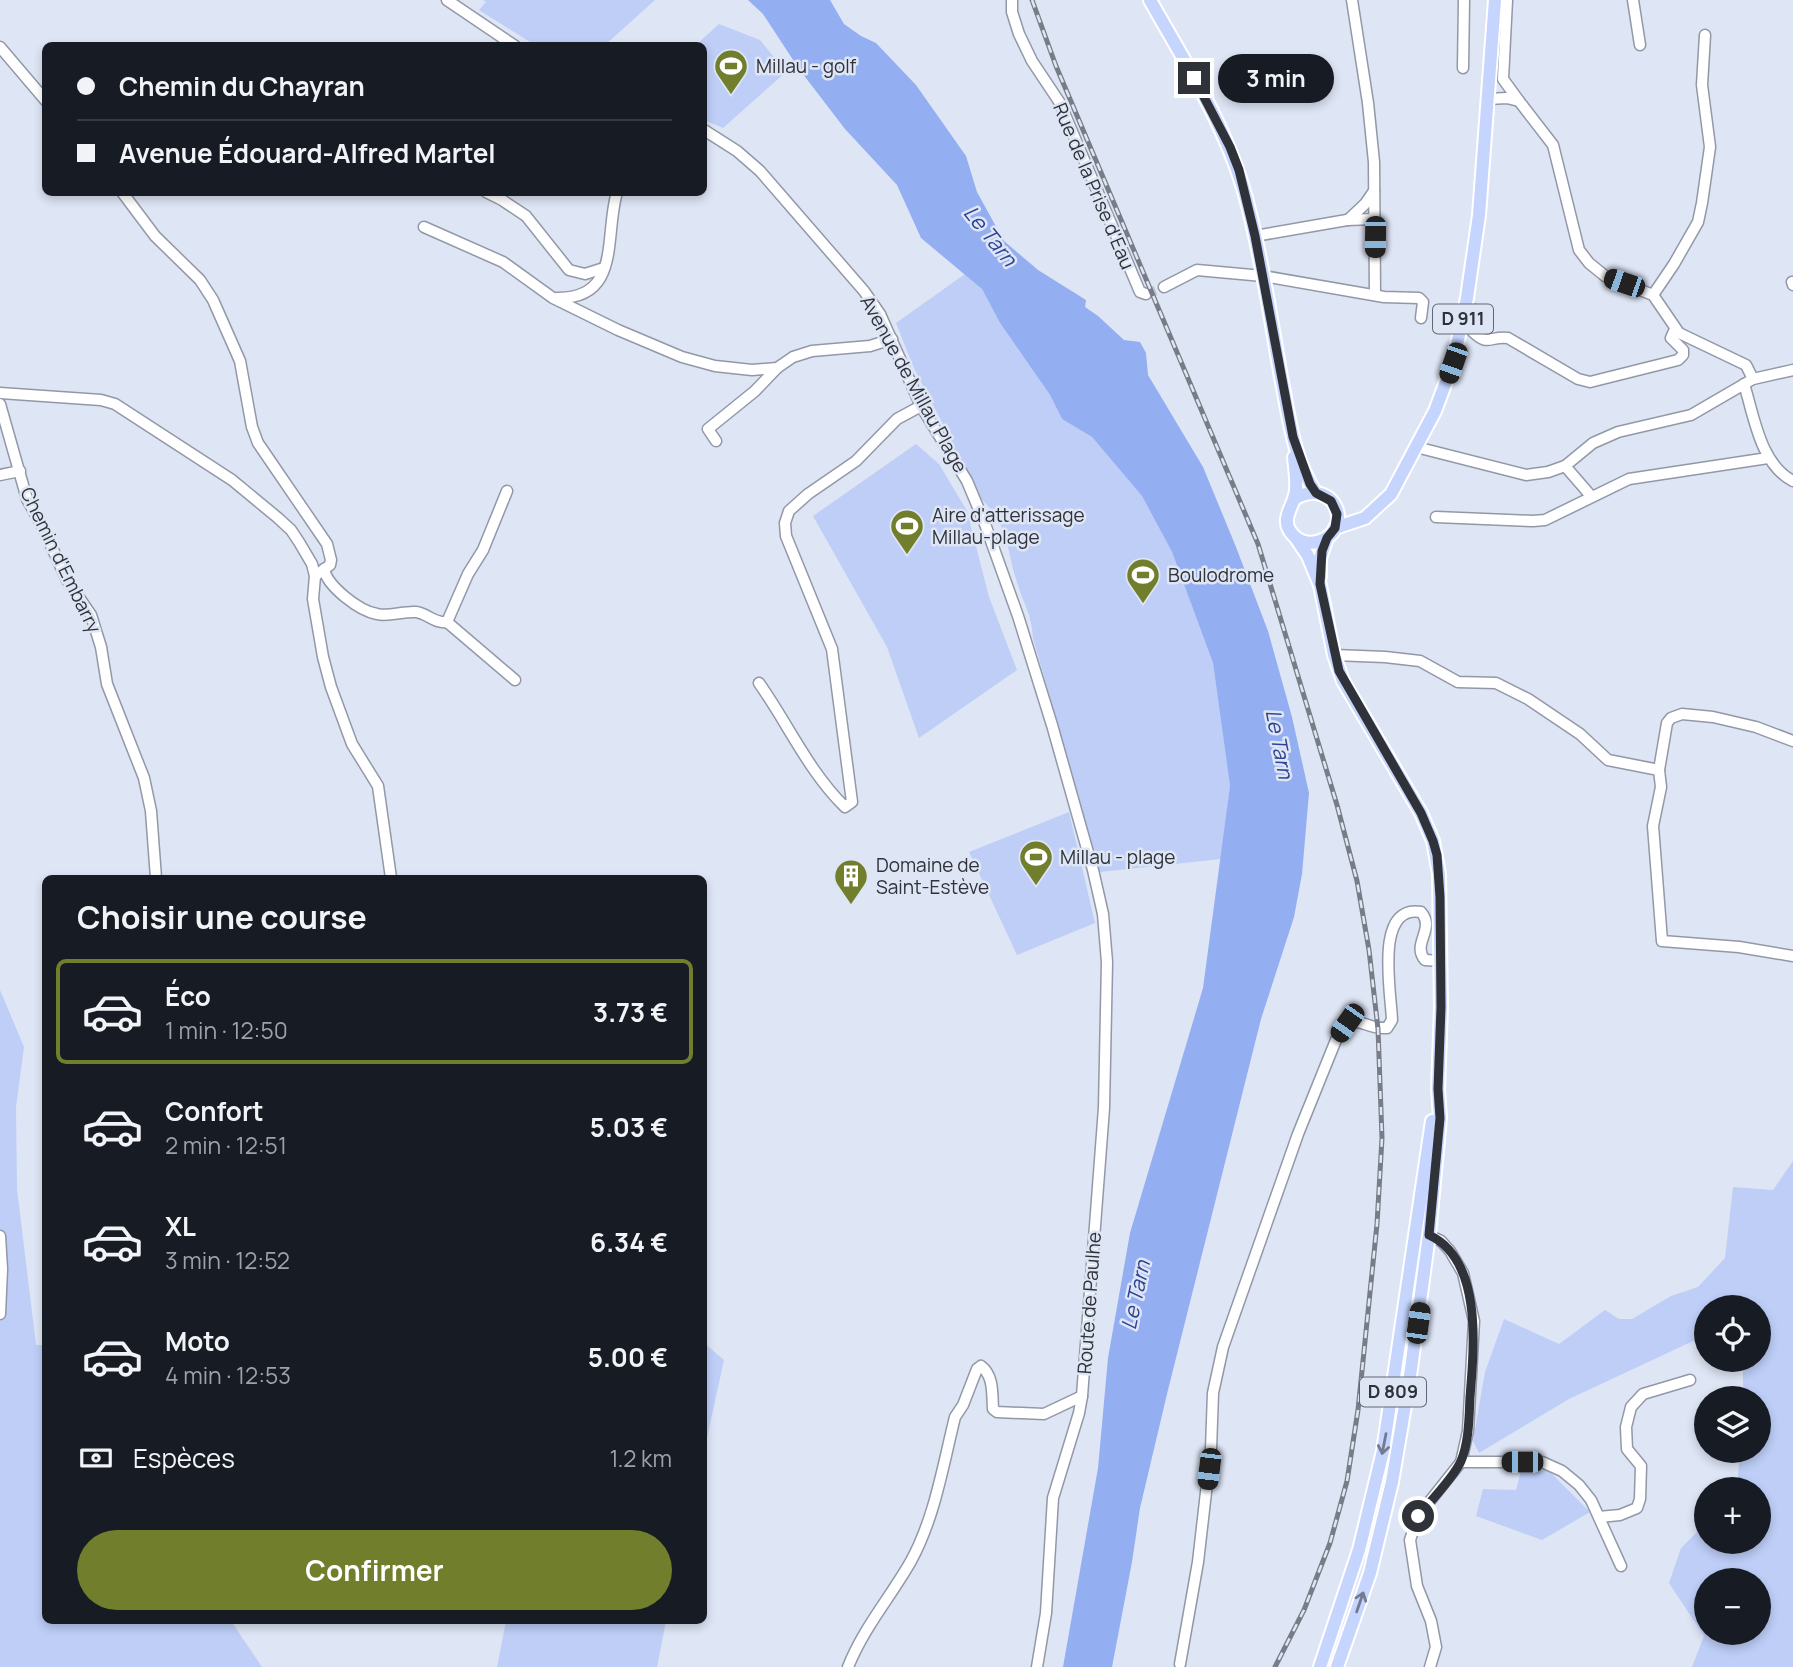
<!DOCTYPE html>
<html lang="fr">
<meta charset="utf-8">
<style>
body{margin:0;font-family:Manrope,sans-serif;background:#20242c;color:#f1f3f6;height:100vh;display:flex;flex-direction:column;font-size:26px;white-space:nowrap}
*{box-sizing:border-box;margin:0}
p{font-size:23px;color:#9ea1a6}
.icon{flex:none;width:38px;height:38px;fill:none;stroke:currentColor;stroke-width:2;stroke-linecap:round;stroke-linejoin:round}
.map{position:relative;flex:1;overflow:hidden}
.panel{position:absolute;left:42px;top:875px;width:665px;height:749px;display:flex;flex-direction:column;background:#171b24;border-radius:10px;box-shadow:0 4px 10px #0003}
.panel>*{flex:none}
.hud{position:absolute;left:42px;top:42px;width:665px;height:154px;border-radius:10px;box-shadow:0 4px 10px #0003;display:grid;align-content:center;height:154px;padding:0 35px;background:#171b24}
.controls{position:absolute;left:1694px;top:1295px;display:grid;gap:14px}
.controls a{display:grid;place-items:center;width:77px;height:77px;border-radius:50%;background:#171b24;box-shadow:0 4px 10px #0003;font-size:35px}
.end{position:absolute;width:32px;height:32px;margin:-16px;border:9px solid #2f3238;background:#fff;box-shadow:0 0 0 4px #fff}
.from{border-radius:50%}
.bubble{position:absolute;height:49px;border-radius:24px;background:#171b24;box-shadow:0 4px 10px #0003;font-size:23px;font-weight:700;line-height:49px;text-align:center}
.car{position:absolute;width:21px;height:42px;margin:-21px -10px;border-radius:9px;box-shadow:0 0 5px 2px #0007;background:linear-gradient(#222 24%,#8ab4d8 0 40%,#222 0 76%,#8ab4d8 0 86%,#222 0)}
.hud b{display:flex;align-items:center;gap:24px;height:66px;font-size:26px}
.hud b+b{border-top:2px solid #363941}
.hud i{width:18px;height:18px;background:#f1f3f6}
ul{padding:0;list-style:none}
li{display:flex;align-items:center;gap:21px;height:105px;margin:0 14px 10px;padding:0 21px;border:4px solid transparent;border-radius:10px}
li div{flex:1}
li b{display:block;font-size:26px}
li em{font-style:normal;font-weight:700}
li.current{border-color:#717e2c}
li>.icon{width:63px;height:63px;stroke-width:1.5}
h2{padding:0 35px;font-size:32px;line-height:84px}
.pay{display:flex;align-items:center;gap:18px;height:77px;padding:0 35px;font-size:26px}
.pay p{margin-inline-start:auto}
.action{display:flex;gap:14px;margin-top:auto;padding:14px 35px}
.action a{flex:1;height:80px;border-radius:42px;background:#717e2c;color:#fff;font-size:28px;font-weight:700;line-height:80px;text-align:center}
.map>svg:first-child{display:block}
.green{fill:#becef7;fill-rule:evenodd}
.water{fill:#94aef2}
.lines{fill:none;stroke-linecap:round;stroke-linejoin:round}
.minor-tunnel{stroke:#bbc1cf;stroke-width:10;stroke-dasharray:10 5;stroke-linecap:butt}
.minor-casing{stroke:#9298a7;stroke-width:13}
.major-casing{stroke:#fff;stroke-width:16}
.minor{stroke:#fff;stroke-width:10}
.major{stroke:#c5d5fe;stroke-width:12}
.rail-casing{stroke:#777c86;stroke-width:5}
.rail{stroke:#dee5f5;stroke-width:2.5;stroke-dasharray:8;stroke-linecap:butt}
.oneway{stroke:#727b91}
.route{stroke:#2f3238;stroke-width:9}
.labels{text-anchor:middle;stroke-width:5;stroke-linejoin:round;paint-order:stroke}
.shield{fill:#dee5f5;stroke:#646871;stroke-width:2}
.shield-label{font-size:18px;font-weight:bold;fill:#2f3238}
.poi-label{font-size:19px;fill:#2f3238;stroke:#dee5f5;text-anchor:start}
.street-label{font-size:19px;fill:#2f3238;stroke:#dee5f5}
.water-label{font-size:21px;font-style:italic;fill:#2d4493;stroke:#dee5f5}
</style>
<div class="map">
<svg width="1793" height="1667" viewBox="0 0 1793 1667">
<rect width="100%" height="100%" fill="#dee5f5"/>
<g class="green">
<path d="M483,0h172l-50,45h-70l-56,-35 7,-8z"/>
<path d="M719,24l41,16 26,32 -63,56 -19,-8v-74l-8,-1z"/>
<path d="M965,274l17,15 18,34 50,72 12,24 30,18 50,59 30,56 41,111 17,123 -9,73 -121,13 -67,-234c-1,-24 -11,-37 -17,-59 -10,-33 -8,-55 -35,-80l-68,-133 -17,-43z"/>
<path d="M916,444l23,20 28,47 22,86 28,73 -98,68 -32,-91 -74,-131z"/>
<path d="M1069,812l26,111 -78,32 -48,-103z"/>
<path d="M0,990l24,57 -8,60 1,82 19,156h9l1,275 185,1 31,46h-262z"/>
<path d="M1793,1161v506h-101l12,-31 -35,-53 12,-35 25,-25v19h53v-53h-22l3,-38h19v-53h-16v-38h16v-53h-53v28l-137,64 -90,54 -6,-12 12,-69 19,-53 55,25 46,-34 14,9h13l39,-23 27,-9 27,-29 8,-71 40,3zM1706,1580h53v53h-53z"/>
<path d="M704,1343l20,17 -20,91z"/>
<path d="M1522,1467l27,4 41,41 -48,28 -66,-24 7,-27 33,1z"/>
<path d="M506,1621v-1l160,1 -9,46h-160z"/>
</g>
<path class="water" d="M748,0h82l14,24 17,12 15,7 40,42 50,71 11,36 27,49 34,29 48,30 -1,7 13,9 26,24 16,2 6,11 2,22 55,92 33,80 32,84 24,86 17,76 -7,81 -8,43 -33,102 -94,375 -27,114 -8,54 -20,105h-49l35,-199 10,-110 22,-125 73,-245 27,-202 -17,-123 -41,-111 -30,-56 -50,-59 -30,-18 -12,-24 -50,-72 -18,-34 -61,-51 -24,-53 -52,-56 -46,-60 -36,-55z"/>
<g class="lines">
<path class="minor-tunnel" d="M1146,294l18,-7"/>
<g class="minor-casing">
<g id="minor">
<path d="M447,0l68,46"/>
<path d="M1012,0v12l7,22 13,27 28,42 80,189 6,2"/>
<path d="M1352,0l16,103 6,59 1,133"/>
<path d="M1507,0l-4,79 16,22"/>
<path d="M1633,0l7,45"/>
<path d="M0,47l46,54"/>
<path d="M1463,68l1,-68"/>
<path d="M1488,99l19,-1 12,3 34,44 26,105 10,13 16,13 48,19 26,38 67,32 7,14"/>
<path d="M704,130l33,21 23,20 104,120 16,23 41,92 46,75 18,43 33,92 34,109 41,145 10,44 4,48 -3,146 -22,288 -3,17 -26,85 -7,115 -9,54"/>
<path d="M122,192l33,44 45,44 13,20 27,61 12,66 6,16 69,101 4,16 -1,5 -15,11"/>
<path d="M486,192l16,8 24,16 43,54 16,4 19,-6"/>
<path d="M1348,220l17,-16 9,-13"/>
<path d="M424,227l79,35 50,36 65,32 64,27 33,9 37,4 25,-2 16,-11 19,-6 58,-5 22,-7"/>
<path d="M1255,236l92,-16 27,-1"/>
<path d="M1792,282l1,3"/>
<path d="M1164,287l33,-17 66,6 121,21 35,1 4,4 -2,16"/>
<path d="M1653,295l21,-31 24,-42 4,-19 8,-56 -8,-62 3,-50"/>
<path d="M557,298c65,1 47,-63 60,-106"/>
<path d="M1475,310l-3,21c16,16 17,5 36,7l70,41 12,3 88,-22 5,-5v-5l-12,-12 4,-9"/>
<path d="M1744,384c10,32 16,80 49,97"/>
<path d="M0,393l101,7 14,4 117,76 46,38 13,12 8,12 13,22 3,12 -2,23 10,58 8,30 21,57 26,42 13,92"/>
<path d="M0,404l27,95 15,27 25,54 24,35 10,32 6,37 37,94 7,33 5,67"/>
<path d="M716,441l-8,-12 47,-38 22,-23"/>
<path d="M1416,447l110,28 22,-3 17,-6 28,-23 25,-11 73,-17 62,-36 40,-9"/>
<path d="M1565,466l26,30"/>
<path d="M0,475l20,-4"/>
<path d="M1436,517l97,4 12,-1 84,-41 139,-21"/>
<path d="M324,569c3,17 35,42 53,45 12,3 26,-3 39,-2 11,1 19,12 31,10l21,-48 15,-24 24,-59"/>
<path d="M447,622l68,58"/>
<path d="M1334,655l51,2 35,4 38,21 38,1 32,16 52,35 28,26 51,10"/>
<path d="M759,683c29,41 50,89 86,124l7,-5 -20,-153 -46,-113 -1,-13 4,-12 19,-17 48,-33 41,-42 24,-13"/>
<path d="M1793,741l-37,-14 -43,-10 -31,-3 -11,4 -4,5 -8,47 2,17 -8,39 9,115 77,6 54,9"/>
<path d="M1424,1233l17,8 9,10 13,22 11,48 -6,110 -7,31 -43,54 -8,24 7,46 14,35 5,26 -6,20"/>
<path d="M0,1236l2,33 -2,45"/>
<path d="M1461,1462h81l20,9 17,14 12,15 30,66"/>
<path d="M1599,1517l21,-2 17,-7 3,-9 1,-33 -14,-17 -1,-22 5,-20 12,-13 47,-14"/>
<path d="M1180,1664l18,-102 13,-113 2,-56 10,-46 75,-213 40,-99c18,-26 25,-5 49,-7l5,-8c-1,-28 -18,-116 29,-108 15,17 -10,32 4,48l16,1"/>
<path d="M848,1667c16,-40 42,-69 63,-106 24,-44 32,-96 44,-144l8,-12 14,-36 4,-3c13,10 11,28 12,43l4,3 47,2 38,-18"/>
</g>
</g>
<g class="major-casing">
<g id="major">
<path d="M1150,0c38,68 81,133 99,210 14,55 22,111 32,167 8,39 12,82 35,116"/>
<path d="M1294,457c1,11 3,22 2,33 -1,16 -18,29 -3,45 19,20 54,-2 43,-27 -8,-18 -27,-18 -42,-9"/>
<path d="M1335,528l30,-10 26,-24 44,-83 18,-48 14,-65 12,-83 16,-215"/>
<path d="M1296,538l12,18 12,29 14,70 9,26 78,132 12,28 6,33 2,133 -3,82 2,29 -11,117 -19,141 -18,106 -22,91 -33,94"/>
<path d="M1320,577v-19l7,-20"/>
<path d="M1320,1667l39,-117 24,-99 49,-330"/>
</g>
</g>
<use href="#minor" class="minor"/>
<use href="#major" class="major"/>
<g class="rail-casing">
<path id="rail" d="M1032,0l24,66 202,478 79,261 20,76 12,69 9,79 4,109 -5,86 -19,186 -11,71 -17,62 -26,67 -29,57"/>
</g>
<use href="#rail" class="rail"/>
</g>
<defs><path id="oneway-shaft" d="M-6 0H5M1.5-3L5.5 0L1.5 3" fill="none" stroke-width="1.6" stroke-linecap="round" stroke-linejoin="round" transform="scale(1.75)"/></defs>
<g class="oneway">
<use href="#oneway-shaft" transform="translate(1384 1444) rotate(101)"/>
<use href="#oneway-shaft" transform="translate(1360 1602) rotate(-71)"/>
</g>
<g class="lines">
<path class="route" d="M1194,78l36,69 9,23 16,66 38,201 17,47 6,9 15,8 6,13 -2,14 -8,10 -5,13 -2,33 19,87 82,142 12,28 4,14 3,42 1,110 -3,82 2,29 -11,117c54,25 45,113 41,162 -1,21 -1,45 -9,64 -6,15 -32,42 -43,55"/>
</g>
<defs>
<g id="stadium-pin" transform="scale(1.75)"><path d="M0 17L-7.5 6A9.5 9.5 0 1 1 7.5 6Z" fill="#717e2c" stroke="#dee5f5"/><path d="M0-5a6.5 5 0 1 0 0 10a6.5 5 0 1 0 0-10ZM-3.5-1.8h7v3.6h-7Z" fill="#fff"/></g>
<g id="building-pin" transform="scale(1.75)"><path d="M0 17L-7.5 6A9.5 9.5 0 1 1 7.5 6Z" fill="#717e2c" stroke="#dee5f5"/><path d="M-4-6H4V6H1V3H-1V6H-4ZM-2.5-4.3h1.7v1.8h-1.7ZM.8-4.3h1.7v1.8H.8ZM-2.5-1h1.7V.8h-1.7ZM.8-1h1.7V.8H.8Z" fill="#fff"/></g>
</defs>
<g fill-rule="evenodd">
<use href="#stadium-pin" x="731" y="66"/>
<use href="#stadium-pin" x="907" y="526"/>
<use href="#stadium-pin" x="1143" y="575"/>
<use href="#stadium-pin" x="1036" y="857"/>
<use href="#building-pin" x="851" y="876"/>
</g>
<g class="labels">
<g class="shield">
<rect x="1433" y="304.5" width="60" height="29" rx="5"/>
<rect x="1360" y="1377.5" width="66" height="29" rx="5"/>
</g>
<g class="shield-label">
<text x="1463" y="325">D 911</text>
<text x="1393" y="1398">D 809</text>
</g>
<g class="poi-label">
<text x="756" y="73">Millau - golf</text>
<text x="932" y="522">Aire d'atterissage<tspan x="932" dy="22">Millau-plage</tspan></text>
<text x="1168" y="582">Boulodrome</text>
<text x="1060" y="864">Millau - plage</text>
<text x="876" y="872">Domaine de<tspan x="876" dy="22">Saint-Estève</tspan></text>
</g>
<g class="street-label">
<text transform="translate(1094 186) rotate(67)" y="7">Rue de la Prise d'Eau</text>
<text transform="translate(914 384) rotate(61)" y="7">Avenue de Millau Plage</text>
<text transform="translate(61 560) rotate(64)" y="7">Chemin d'Embarry</text>
<text transform="translate(1089 1303) rotate(-86)" y="7">Route de Paulhe</text>
</g>
<g class="water-label">
<text transform="translate(990 236) rotate(51)" y="7">Le Tarn</text>
<text transform="translate(1279 744) rotate(79)" y="7">Le Tarn</text>
<text transform="translate(1136 1295) rotate(-78)" y="7">Le Tarn</text>
</g>
</g>
</svg>
<div class="controls">
<a><svg class="icon" aria-label="locate" viewBox="0 0 24 24"><circle cx="12" cy="12" r="6"/><path d="M12 2v4M12 18v4M2 12h4M18 12h4"/></svg></a>
<a><svg class="icon" aria-label="layers" viewBox="0 0 24 24"><path d="M12 4l9 5-9 5-9-5zM3 14l9 5 9-5"/></svg></a>
<a>+</a>
<a>−</a>
</div>
<i class="end from" style="left:1418px;top:1516px"></i>
<i class="end" style="left:1194px;top:78px"></i>
<div class="bubble" style="left:1218px;top:54px;width:116px">3 min</div>
<i class="car" style="left:1375px;top:237px;rotate:181deg"></i>
<i class="car" style="left:1624px;top:283px;rotate:289deg"></i>
<i class="car" style="left:1453px;top:363px;rotate:199deg"></i>
<i class="car" style="left:1347px;top:1023px;rotate:215deg"></i>
<i class="car" style="left:1418px;top:1323px;rotate:8deg"></i>
<i class="car" style="left:1522px;top:1462px;rotate:270deg"></i>
<i class="car" style="left:1209px;top:1469px;rotate:187deg"></i>
<div class="hud">
<b><i class="from"></i>Chemin du Chayran</b>
<b><i></i>Avenue Édouard-Alfred Martel</b>
</div>
<section class="panel">
<h2>Choisir une course</h2>
<ul>
<li class="current"><svg class="icon" aria-label="car" viewBox="0 0 24 24"><path d="M5 17H2v-5l4-1 3-4h7l3 4 3 1v5h-3M9 17h6M6 11h13"/><circle cx="7" cy="17" r="2"/><circle cx="17" cy="17" r="2"/></svg><div><b>Éco</b><p>1 min · 12:50</p></div><em>3.73 €</em></li>
<li><svg class="icon" aria-label="car" viewBox="0 0 24 24"><path d="M5 17H2v-5l4-1 3-4h7l3 4 3 1v5h-3M9 17h6M6 11h13"/><circle cx="7" cy="17" r="2"/><circle cx="17" cy="17" r="2"/></svg><div><b>Confort</b><p>2 min · 12:51</p></div><em>5.03 €</em></li>
<li><svg class="icon" aria-label="car" viewBox="0 0 24 24"><path d="M5 17H2v-5l4-1 3-4h7l3 4 3 1v5h-3M9 17h6M6 11h13"/><circle cx="7" cy="17" r="2"/><circle cx="17" cy="17" r="2"/></svg><div><b>XL</b><p>3 min · 12:52</p></div><em>6.34 €</em></li>
<li><svg class="icon" aria-label="car" viewBox="0 0 24 24"><path d="M5 17H2v-5l4-1 3-4h7l3 4 3 1v5h-3M9 17h6M6 11h13"/><circle cx="7" cy="17" r="2"/><circle cx="17" cy="17" r="2"/></svg><div><b>Moto</b><p>4 min · 12:53</p></div><em>5.00 €</em></li>
</ul>
<div class="pay"><svg class="icon" aria-label="cash" viewBox="0 0 24 24"><path d="M3 7h18v10H3z"/><circle cx="12" cy="12" r="2"/></svg>Espèces<p>1.2 km</p></div>
<div class="action"><a>Confirmer</a></div>
</section>
</div>
